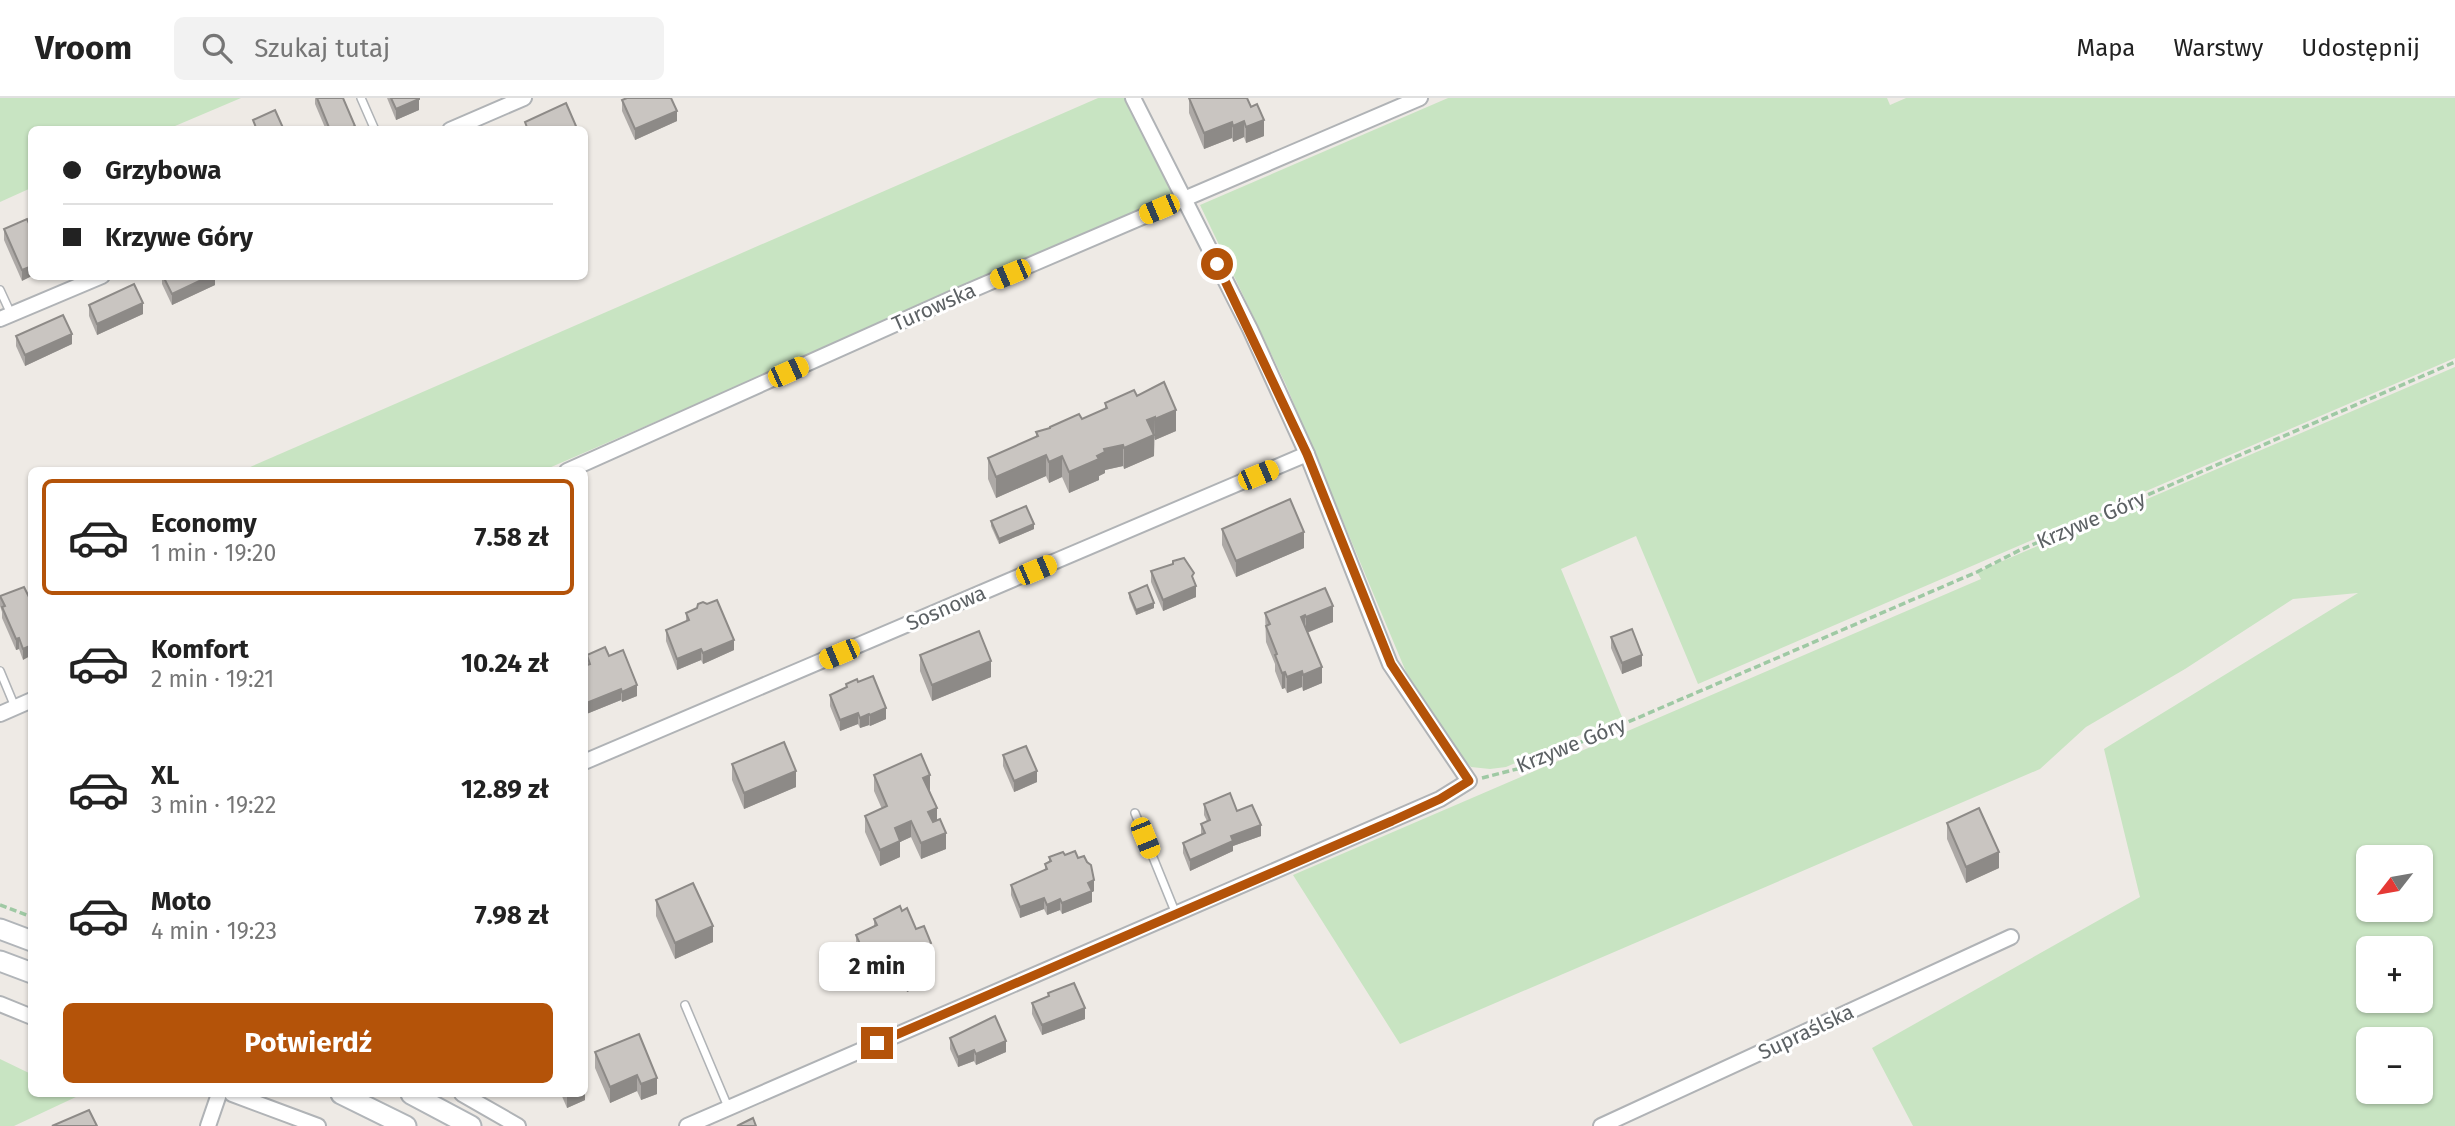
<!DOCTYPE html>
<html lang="pl">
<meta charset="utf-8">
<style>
body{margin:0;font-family:"Fira Sans",sans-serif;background:#f2f2f2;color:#222;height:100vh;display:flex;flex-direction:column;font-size:26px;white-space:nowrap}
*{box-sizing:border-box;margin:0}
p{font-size:23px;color:#767676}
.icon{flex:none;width:38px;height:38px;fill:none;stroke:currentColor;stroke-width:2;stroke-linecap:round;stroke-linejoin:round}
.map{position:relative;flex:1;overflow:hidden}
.details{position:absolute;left:28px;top:369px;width:560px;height:630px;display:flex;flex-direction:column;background:#fff;border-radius:10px;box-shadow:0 2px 5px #0004}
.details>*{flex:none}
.top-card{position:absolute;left:28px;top:28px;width:560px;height:154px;border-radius:10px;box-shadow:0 2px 5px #0004;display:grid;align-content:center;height:154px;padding:0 35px;background:#fff}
.needle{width:46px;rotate:239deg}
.controls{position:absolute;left:2356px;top:747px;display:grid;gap:14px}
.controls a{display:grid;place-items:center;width:77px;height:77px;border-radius:10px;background:#fff;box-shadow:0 2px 5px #0004;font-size:35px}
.end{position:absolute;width:32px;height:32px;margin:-16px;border:9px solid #b45309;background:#fff;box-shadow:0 0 0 4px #fff}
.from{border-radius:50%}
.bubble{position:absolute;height:49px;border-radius:10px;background:#fff;box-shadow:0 2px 5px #0004;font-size:23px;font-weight:700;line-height:49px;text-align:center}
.car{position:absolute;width:21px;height:42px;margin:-21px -10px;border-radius:9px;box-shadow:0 0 5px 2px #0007;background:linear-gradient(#f5c518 24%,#345 0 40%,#f5c518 0 76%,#345 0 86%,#f5c518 0)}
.top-card b{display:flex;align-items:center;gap:24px;height:66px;font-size:26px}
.top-card b+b{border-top:2px solid #e0e0e0}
.top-card i{width:18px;height:18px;background:#222}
ul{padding:12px 0 0;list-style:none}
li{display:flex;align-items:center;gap:21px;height:116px;margin:0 14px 10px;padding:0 21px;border:4px solid transparent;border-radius:10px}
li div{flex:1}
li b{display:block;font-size:26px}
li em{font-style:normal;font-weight:700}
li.selected{border-color:#b45309}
li>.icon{width:63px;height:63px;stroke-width:1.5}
.action{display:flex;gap:14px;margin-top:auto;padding:14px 35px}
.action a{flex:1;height:80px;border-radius:10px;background:#b45309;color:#fff;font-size:28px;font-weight:700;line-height:80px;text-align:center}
header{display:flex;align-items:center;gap:42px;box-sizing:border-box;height:98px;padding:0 35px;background:#fff;border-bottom:2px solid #e0e0e0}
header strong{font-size:33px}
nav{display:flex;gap:38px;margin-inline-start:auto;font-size:24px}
.search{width:490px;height:63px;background:#f2f2f2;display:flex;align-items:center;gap:18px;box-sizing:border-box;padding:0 24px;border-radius:10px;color:#767676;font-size:26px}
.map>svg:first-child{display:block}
.green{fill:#c8e4c2;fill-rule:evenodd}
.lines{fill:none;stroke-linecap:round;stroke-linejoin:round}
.lane-casing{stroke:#b0b3b6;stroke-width:10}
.street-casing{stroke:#b0b3b6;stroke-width:18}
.secondary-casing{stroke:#b1b5b9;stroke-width:23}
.path{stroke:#9fc9a4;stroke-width:3.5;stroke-dasharray:7 3.5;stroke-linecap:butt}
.lane{stroke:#fff;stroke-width:7}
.street{stroke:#fff;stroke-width:14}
.secondary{stroke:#fff;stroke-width:19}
.wall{fill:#ada9a6}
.shaded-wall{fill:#8d8a87}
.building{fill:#c9c5c1;stroke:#8d8a87;stroke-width:2}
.route{stroke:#b45309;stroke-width:9}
.labels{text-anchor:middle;stroke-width:6;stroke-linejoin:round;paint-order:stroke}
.street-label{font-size:21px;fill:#5c6164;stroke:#fff}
</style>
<header>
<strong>Vroom</strong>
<div class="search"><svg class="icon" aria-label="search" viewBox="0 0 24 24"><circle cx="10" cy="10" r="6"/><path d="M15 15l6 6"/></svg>Szukaj tutaj</div>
<nav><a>Mapa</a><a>Warstwy</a><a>Udostępnij</a></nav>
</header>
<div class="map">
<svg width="2455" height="1028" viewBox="0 0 2455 1028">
<rect width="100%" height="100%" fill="#eeeae5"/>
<g class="green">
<path d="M0,0h241l-73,31 -136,1 -1,58 -31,14z"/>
<path d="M1098,0h27l51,98 -634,275h-301z"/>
<path d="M1448,0h439l3,7 16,-7h549v260l-757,326 -62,-148 -75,33 61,148 -116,50 -16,2 -19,-2 -21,-22 -41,-66 -123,-294 -86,-180z"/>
<path d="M2455,269v759h-542l-41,-78 268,-151 -36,-148 254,-156 -65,6 -108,70 -99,58 -46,42 -640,275 -107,-169 688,-296 -4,-7zM2368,760h52v52h-52zM2368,850h52v53h-52zM2368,942h52v52h-52z"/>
<path d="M0,961l31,15 1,20h41l5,2 -64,30h-14z"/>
</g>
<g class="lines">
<g class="lane-casing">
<g id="lane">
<path d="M361,0l14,32"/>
<path d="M0,192l11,24"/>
<path d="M0,573l15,36"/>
<path d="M1135,715l41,101"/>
<path d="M685,907l43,102"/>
</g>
</g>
<g class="street-casing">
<g id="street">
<path d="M450,32l74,-32"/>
<path d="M0,221l102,-43"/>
<path d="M567,373l393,-176 460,-197"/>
<path d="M0,616l32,-14"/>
<path d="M584,664l723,-308"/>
<path d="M0,906l32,13"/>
<path d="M232,996l86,32"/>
<path d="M462,996l56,32"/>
<path d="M208,1028l11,-32"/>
<path d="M687,1028l753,-327 29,-18 -79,-117 -83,-210 -57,-125 -117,-231"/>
<path d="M1601,1028l410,-189"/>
</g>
</g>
<g class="secondary-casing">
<g id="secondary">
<path d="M0,831l32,12"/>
<path d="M0,863l32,12"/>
<path d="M341,996l65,32"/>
<path d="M411,996l60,32"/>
</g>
</g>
<g class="path">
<path d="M1482,680l39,-10 456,-196 43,-22 435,-188"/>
<path d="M0,807l32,12"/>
</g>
<use href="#lane" class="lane"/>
<use href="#street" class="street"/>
<use href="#secondary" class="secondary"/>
</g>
<g class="wall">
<path d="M315,0h28l12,32h-29l-11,-26z"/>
<path d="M387,0h32v12l-23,10z"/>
<path d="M1189,0h58l17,38 -18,7 -2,-6 -11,5 -1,-4 -28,11 -15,-36z"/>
<path d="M622,2l55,21 -42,19 -13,-29z"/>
<path d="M27,121l-5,62 -18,-41v-11z"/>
<path d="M162,178h53v9l-43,20 -10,-21z"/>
<path d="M89,207l54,9 -46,21 -8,-19z"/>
<path d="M16,238l56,8 -47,22 -9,-20z"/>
<path d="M1137,298l39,35 -21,9 -1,-2v18l-30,13 -1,-3 -18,4v3l-6,3v4l-30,13 -7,-16 -13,6 -3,-7 -50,22 -8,-19v-21l48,-21v-5l46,-13 23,-10v-6z"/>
<path d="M991,423l43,8 -35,15 -8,-18z"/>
<path d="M1222,431l82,19 -68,29 -14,-32z"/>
<path d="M1151,473l43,9 2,17 -33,14 -12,-29z"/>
<path d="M1325,490l8,34 -26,11 15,50 -19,8 -1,-4 -15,6 -2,-5 -3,1 -7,-18v-7l-9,-22 -1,-29z"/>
<path d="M1129,495l25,15 -18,7 -7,-17z"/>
<path d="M0,498l32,7 -9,57 -4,-11 -3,1 -14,-32v-6l-2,-6z"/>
<path d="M686,515l48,37 -31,14 -2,-4 -24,10 -11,-29v-11l20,-9z"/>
<path d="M1611,539l31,29 -20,8 -11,-26z"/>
<path d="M587,557l22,1 28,40 -15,6 -1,-2 -37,15v-49l3,-1z"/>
<path d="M920,557l71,22 -59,24 -12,-30z"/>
<path d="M858,584l28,37 -16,7 -1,-1 -9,3 -2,-4 -18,7 -10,-25v-11l16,-7v-4z"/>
<path d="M1003,657l34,27 -23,10 -11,-26z"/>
<path d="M732,666l64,23 -52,22 -12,-29z"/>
<path d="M874,677l56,16 7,30 9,28 -25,10 -10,-22 -11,5v15l-20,9 -15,-34v-16l17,-7 -8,-18z"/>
<path d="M1204,706l33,7 24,25 -28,10v5l-43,20 -7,-18v-10l18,-8v-11l6,-3 -3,-6z"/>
<path d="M1947,725l52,45 -33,15 -19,-44z"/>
<path d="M1049,759l45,34 -2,1v10l-30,12 -2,-4 -13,5 -3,-6 -24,9 -9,-23v-10l34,-15v-6l4,-2z"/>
<path d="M656,802l57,42 -38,17 -19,-43z"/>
<path d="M902,813l14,18 15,29 2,21 -26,13 -8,-18 -7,3 -4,-10 -21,9 -11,-25v-16l18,-8v-8z"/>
<path d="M1048,895l37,26 -43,16 -10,-21v-11l16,-7z"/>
<path d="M950,940l56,14 -30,13 -2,-4 -16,6 -8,-18z"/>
<path d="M595,954l62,26v16l-16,6 -4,-9 -27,12 -15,-35z"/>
<path d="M561,996h23l1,6 -18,8z"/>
</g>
<g class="shaded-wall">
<path d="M419,1v11l-23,10v-11z"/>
<path d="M677,13v10l-42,19v-11z"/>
<path d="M1264,22v16l-18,7v-16z"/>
<path d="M1244,23v16l-11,5v-16z"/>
<path d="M1232,24v16l-28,11v-16z"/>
<path d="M32,168v10l-10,5v-11z"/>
<path d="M210,178h5v9l-43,20v-11z"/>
<path d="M143,205v11l-46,21v-11z"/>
<path d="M72,236v10l-47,22v-11z"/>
<path d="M1176,312v21l-21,9v-21z"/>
<path d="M1155,319l-1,39 -30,13v-21l23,-28z"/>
<path d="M1123,347v21l-18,4v3l-6,3v4l-30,13v-21l28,-16 7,-7z"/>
<path d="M1046,357v21l-50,22v-21z"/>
<path d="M1062,358v21l-13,6v-21z"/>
<path d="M1034,426v5l-35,15v-5z"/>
<path d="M1304,434v16l-68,29v-16z"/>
<path d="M1196,488v11l-33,14v-11z"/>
<path d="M1154,505v5l-18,7v-5z"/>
<path d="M1333,508v16l-27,11v-16z"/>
<path d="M1305,517v16l-4,-14z"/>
<path d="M19,540v11l-3,1v-11z"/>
<path d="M734,542v10l-31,14v-11z"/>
<path d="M32,547v10l-9,5v-11z"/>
<path d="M701,551v11l-24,10v-11z"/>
<path d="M1642,557v11l-20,8v-11z"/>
<path d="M991,563v16l-59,24v-16z"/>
<path d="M1322,569v16l-19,8v-16z"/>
<path d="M1302,573v16l-15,6v-16z"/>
<path d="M1285,574v16l-3,1v-16z"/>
<path d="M637,587v11l-15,6v-10z"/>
<path d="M621,591v11l-37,15v-11z"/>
<path d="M886,610v11l-16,7v-11z"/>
<path d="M858,615v11l-18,7v-11z"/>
<path d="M869,616v11l-9,3v-10z"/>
<path d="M796,673v16l-52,22v-16z"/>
<path d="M1037,673v11l-23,10v-11z"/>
<path d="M930,677v16l-7,3v-16z"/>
<path d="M937,710v16l-9,4v-16z"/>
<path d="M911,723v16l-11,5v15l-20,9v-16l15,-22z"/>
<path d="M1261,727v11l-28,10v5l-43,20v-11l41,-24z"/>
<path d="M946,735v16l-25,10v-16z"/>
<path d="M1999,754v16l-33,15v-16z"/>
<path d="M1094,782v11l-2,1v10l-30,12v-11l26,-20z"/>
<path d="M1044,800v11l-24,9v-11z"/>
<path d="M1060,801v11l-13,5v-10z"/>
<path d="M713,828v16l-38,17v-16z"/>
<path d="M931,845v16l-5,-13z"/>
<path d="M888,853v16l-21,9v-16z"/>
<path d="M899,860v16l-7,3v-16z"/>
<path d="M933,865v16l-26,13v-15z"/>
<path d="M1085,910v11l-43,16v-10z"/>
<path d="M1006,943v11l-30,13v-11z"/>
<path d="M974,952v11l-16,6v-10z"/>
<path d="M637,977v16l-27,12v-16z"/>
<path d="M657,980v16l-16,6v-16z"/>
<path d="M585,991v11l-18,8v-11l8,-3h9z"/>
</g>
<g class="building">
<path d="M317,0h26l12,28 -8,4h-17z"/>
<path d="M391,0h28v1l-23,10z"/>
<path d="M627,0h44l6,13 -42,18 -13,-29z"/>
<path d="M1189,0h58l4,9 6,-3 7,16 -18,7 -2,-6 -11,5 -1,-4 -28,11z"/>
<path d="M566,5l10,23 -7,4h-41l-3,-8z"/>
<path d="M275,12l9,20h-27l-4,-10z"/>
<path d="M27,121l5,11v36l-10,4 -18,-41z"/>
<path d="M163,178h47l-38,18z"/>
<path d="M134,186l9,19 -46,21 -8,-19z"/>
<path d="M63,217l9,19 -47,21 -9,-19z"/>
<path d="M1164,284l12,28 -21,9v-2l-8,3 7,15 -30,13 -1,-3 -19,4 1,3 -8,4 2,3 -30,13 -7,-16 -13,6 -3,-7 -50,22 -8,-19 50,-22 -2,-4 14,-4v-1l29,-13 3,5 25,-11 -2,-5 29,-13 3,6z"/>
<path d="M1290,401l14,33 -68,29 -14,-32z"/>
<path d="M1026,408l8,18 -35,15 -8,-18z"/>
<path d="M1184,460l10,15 -2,3 4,10 -33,14 -12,-29 22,-7v-3z"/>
<path d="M1147,487l7,18 -18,7 -7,-17z"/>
<path d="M24,489l8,16v42l-9,4 -4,-11 -3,1 -14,-32 3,-1 -5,-10z"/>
<path d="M1325,490l8,18 -27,11 -1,-2 -4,2 21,50 -19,8 -1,-4 -15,6 -2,-5 -3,1 -7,-18 2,-1 -11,-28 4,-2 -5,-11z"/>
<path d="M717,502l17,40 -31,13 -2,-4 -24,10 -11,-29 23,-10 -3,-7 11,-5 1,-4 5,-2 4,2z"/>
<path d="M1632,531l10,26 -20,8 -11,-26z"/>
<path d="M979,533l12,30 -59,24 -12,-30z"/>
<path d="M605,549l4,9 14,-6 14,35 -15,7 -1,-3 -37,15v-38l6,-2 -3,-9z"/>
<path d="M873,578l13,32 -16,7 -1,-1 -9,4 -2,-5 -18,7 -10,-25 17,-8 -1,-3 11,-5 1,3z"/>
<path d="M784,644l12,29 -52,22 -12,-29z"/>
<path d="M1026,648l11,25 -23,10 -11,-26z"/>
<path d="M921,656l9,21 -7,3 14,30 -9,4 5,10 7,-3 6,14 -25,10 -10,-22 -16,7 5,13 -20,9 -15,-34 22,-10 -13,-31z"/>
<path d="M1230,695l7,18 15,-6 9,20 -30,11 2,5 -43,19 -7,-17 22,-10 -4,-9 9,-4 -6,-16z"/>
<path d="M1979,710l20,44 -33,15 -19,-44z"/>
<path d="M1075,753l3,7 6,-2 3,6 4,3 3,15 -6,3 4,8 -30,12 -2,-4 -13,6 -3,-7 -24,9 -9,-22 36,-16 -2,-5 6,-3 -2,-4 14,-5 2,3z"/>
<path d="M693,785l20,43 -38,17 -19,-43z"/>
<path d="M900,808l2,5 5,-3 9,21 8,-3 7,17 -5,3 7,17 -26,14 -8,-19 -7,3 -4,-10 -21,9 -11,-25 21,-10 -3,-6z"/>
<path d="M1074,885l11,25 -43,17 -10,-22 17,-7 -1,-3z"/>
<path d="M995,918l11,25 -30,13 -2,-4 -16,7 -8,-19z"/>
<path d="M639,936l18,44 -16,6 -4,-9 -27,12 -15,-35z"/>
<path d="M89,1012l8,16h-45z"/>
<path d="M753,1020l3,8h-19z"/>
</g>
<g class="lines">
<path class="route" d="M877,945l515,-222 48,-22 29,-18 -78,-117 -84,-210 -90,-190"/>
</g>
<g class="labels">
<g class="street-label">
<text transform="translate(934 209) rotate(-24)" y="7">Turowska</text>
<text transform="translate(2091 422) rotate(-23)" y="7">Krzywe Góry</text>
<text transform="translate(946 510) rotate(-23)" y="7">Sosnowa</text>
<text transform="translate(1571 647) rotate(-22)" y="7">Krzywe Góry</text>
<text transform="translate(1806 934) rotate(-25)" y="7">Supraślska</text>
</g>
</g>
</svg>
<div class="controls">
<a><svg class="needle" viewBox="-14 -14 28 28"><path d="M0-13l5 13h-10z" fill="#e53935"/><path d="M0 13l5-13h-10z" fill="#767676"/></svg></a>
<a>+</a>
<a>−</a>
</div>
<i class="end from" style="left:1217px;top:166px"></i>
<i class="end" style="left:877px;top:945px"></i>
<div class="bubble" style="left:819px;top:844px;width:116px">2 min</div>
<i class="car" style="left:1159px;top:111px;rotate:247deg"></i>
<i class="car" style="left:1010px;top:176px;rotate:247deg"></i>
<i class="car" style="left:788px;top:274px;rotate:66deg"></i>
<i class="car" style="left:1258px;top:377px;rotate:67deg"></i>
<i class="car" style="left:1036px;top:472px;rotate:67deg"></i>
<i class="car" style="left:839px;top:556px;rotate:247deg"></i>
<i class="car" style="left:1145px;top:740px;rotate:158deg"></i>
<div class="top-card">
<b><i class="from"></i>Grzybowa</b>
<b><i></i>Krzywe Góry</b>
</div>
<section class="details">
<ul>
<li class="selected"><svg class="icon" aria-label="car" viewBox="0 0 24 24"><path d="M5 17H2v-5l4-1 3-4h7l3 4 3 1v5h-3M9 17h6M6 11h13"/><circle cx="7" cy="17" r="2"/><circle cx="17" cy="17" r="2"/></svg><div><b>Economy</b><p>1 min · 19:20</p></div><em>7.58 zł</em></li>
<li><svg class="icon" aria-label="car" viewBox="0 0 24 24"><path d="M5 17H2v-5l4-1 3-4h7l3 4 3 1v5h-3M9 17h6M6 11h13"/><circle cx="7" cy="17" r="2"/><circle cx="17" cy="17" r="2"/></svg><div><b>Komfort</b><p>2 min · 19:21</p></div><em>10.24 zł</em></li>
<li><svg class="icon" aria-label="car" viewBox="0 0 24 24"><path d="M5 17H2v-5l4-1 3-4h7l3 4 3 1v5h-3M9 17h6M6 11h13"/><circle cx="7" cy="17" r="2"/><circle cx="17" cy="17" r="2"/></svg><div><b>XL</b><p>3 min · 19:22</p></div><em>12.89 zł</em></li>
<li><svg class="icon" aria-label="car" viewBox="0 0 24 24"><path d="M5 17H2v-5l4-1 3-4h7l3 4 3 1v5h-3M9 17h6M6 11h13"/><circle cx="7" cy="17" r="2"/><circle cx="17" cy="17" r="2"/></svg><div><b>Moto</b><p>4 min · 19:23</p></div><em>7.98 zł</em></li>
</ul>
<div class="action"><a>Potwierdź</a></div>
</section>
</div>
